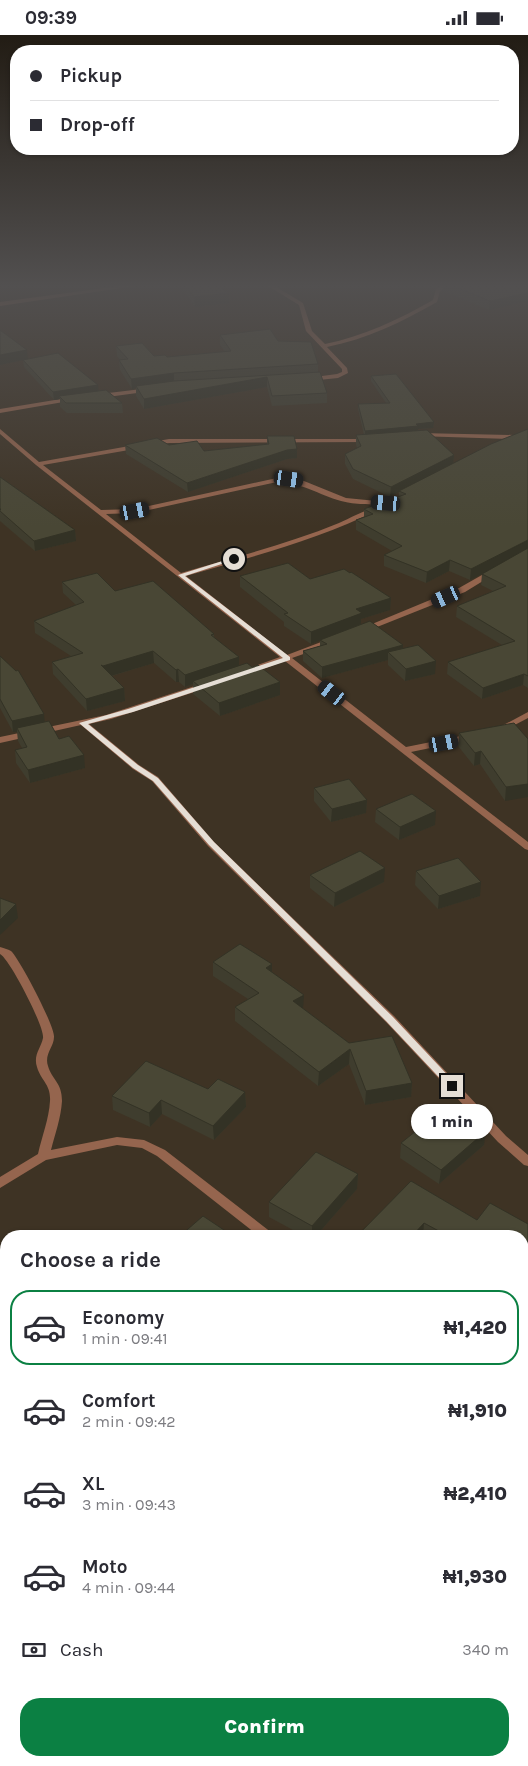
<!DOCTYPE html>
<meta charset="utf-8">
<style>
body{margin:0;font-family:Karla,sans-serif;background:#f7f7f7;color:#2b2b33;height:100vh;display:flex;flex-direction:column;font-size:19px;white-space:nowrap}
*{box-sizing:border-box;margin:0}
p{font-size:16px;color:#7c7c81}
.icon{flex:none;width:28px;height:28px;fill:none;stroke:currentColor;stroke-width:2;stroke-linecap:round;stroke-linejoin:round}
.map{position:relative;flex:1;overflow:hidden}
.sheet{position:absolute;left:0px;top:1195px;width:529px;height:536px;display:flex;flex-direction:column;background:#fff;border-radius:20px 20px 0 0;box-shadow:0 1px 4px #0004}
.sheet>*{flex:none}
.hud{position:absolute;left:10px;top:10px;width:509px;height:110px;border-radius:20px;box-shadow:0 1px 4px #0004;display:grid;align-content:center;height:110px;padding:0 20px;background:#fff}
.end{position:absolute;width:22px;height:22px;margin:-11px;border:6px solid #e5ded5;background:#111;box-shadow:0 0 0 2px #111}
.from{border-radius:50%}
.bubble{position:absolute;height:35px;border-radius:18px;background:#fff;box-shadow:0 1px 4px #0004;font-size:16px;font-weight:800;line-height:35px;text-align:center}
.car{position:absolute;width:15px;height:30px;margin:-15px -8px;border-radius:6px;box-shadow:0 0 4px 1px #0007;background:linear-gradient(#222 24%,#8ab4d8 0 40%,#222 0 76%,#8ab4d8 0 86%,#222 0)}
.hud b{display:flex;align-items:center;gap:18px;height:48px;font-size:19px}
.hud b+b{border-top:1px solid #e1e1e2}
.hud i{width:12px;height:12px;background:#2b2b33}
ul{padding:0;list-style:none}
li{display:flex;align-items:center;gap:15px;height:75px;margin:0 10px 8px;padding:0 10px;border:2px solid transparent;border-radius:20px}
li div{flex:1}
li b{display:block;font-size:19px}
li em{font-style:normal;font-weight:800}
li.active{border-color:#0b8043}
li>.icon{width:45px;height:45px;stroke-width:1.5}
h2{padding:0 20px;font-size:22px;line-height:60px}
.pay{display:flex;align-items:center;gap:12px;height:55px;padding:0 20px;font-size:19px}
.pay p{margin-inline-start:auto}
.action{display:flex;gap:10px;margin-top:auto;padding:10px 20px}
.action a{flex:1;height:58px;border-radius:20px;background:#0b8043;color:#fff;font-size:20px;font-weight:800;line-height:58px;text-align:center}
.status{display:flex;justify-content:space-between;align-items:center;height:35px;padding:0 25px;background:#fff;direction:ltr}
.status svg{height:14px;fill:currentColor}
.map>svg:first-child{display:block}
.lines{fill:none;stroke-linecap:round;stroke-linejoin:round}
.street{fill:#95654e;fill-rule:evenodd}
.wall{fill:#3f3d2e}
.shaded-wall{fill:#333225}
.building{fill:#494735;stroke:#333225}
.route{fill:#e5ded5}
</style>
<div class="status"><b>09:39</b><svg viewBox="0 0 49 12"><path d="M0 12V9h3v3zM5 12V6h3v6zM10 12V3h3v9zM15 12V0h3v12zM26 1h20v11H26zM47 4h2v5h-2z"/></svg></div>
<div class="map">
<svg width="528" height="1731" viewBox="0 0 528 1731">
<rect width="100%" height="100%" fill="#3e3324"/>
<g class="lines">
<g class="street">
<path d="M134,249h15l-149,22v-4z"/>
<path d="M265,249h6l32,19 9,28 13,13c39,-8 73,-24 108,-44l3,-11 9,-5h6l-11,7 -3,11c-35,20 -70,37 -110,45l20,21 1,5 -10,5 -29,3 -2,-1v-2l30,-4 5,-2v-3l-36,-38 -7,-26z"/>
<path d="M150,353l3,2 -1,1 -52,7 -3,-2 3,-2z"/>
<path d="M73,362l3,2 -1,1 -75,13v-4z"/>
<path d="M0,394l39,33 130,-23h203l1,1 -3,2 -201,1 -126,22 58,45 34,-1 142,-31 27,3 42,17 41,4 1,1 -3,2c-15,-1 -29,0 -44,-4 -22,-6 -40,-19 -64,-19l-142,31 -29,1 75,59c54,-16 107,-29 158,-50 10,-4 30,-16 39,-15v2c-61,30 -127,47 -192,66l101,79 42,-16h6v4l-43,15 114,89 65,-13 3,1 1,2 -1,2 -63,13 117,90v8l-3,-1 -240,-188 -33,12h-6v-4l34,-12 -244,-192 -36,-31z"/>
<path d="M419,398l95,2 3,2 -3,2 -97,-3v-2z"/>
<path d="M489,536h3l4,2 -31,19 -98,39h-3l-4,-2 99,-41z"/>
<path d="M201,649h3l4,2 -1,2 -96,31 -22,5 50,41 19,12 56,65 180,174 112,120 22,19v11l-4,-1 -26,-23 -112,-120 -178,-176 -56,-65 -19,-12 -52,-44 -81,18v-6l106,-22z"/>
<path d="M528,677v6l-25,13h-6l-1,-2z"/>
<path d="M0,912c3,1 8,2 11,4 8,7 44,75 43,86 0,10 -10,17 -6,29 4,14 14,16 14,35 -1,17 -7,33 -11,49l66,-13 27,3 21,10 107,83 2,3h-15l-102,-80 -15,-8 -25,-3 -71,15 -46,28v-11l38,-23c4,-18 11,-35 12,-53 1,-17 -9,-20 -13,-34 -4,-12 4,-19 6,-29 2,-11 -34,-80 -43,-84z"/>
<path d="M522,1346l6,2v12l-6,-2z"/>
</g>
</g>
<g class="wall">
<path d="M179,249h36l14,9v10l-34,4z"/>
<path d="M427,249h14l-6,4z"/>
<path d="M444,249h84l-39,26 -46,-19z"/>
<path d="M0,295l28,29 94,44 1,10h-56l-7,-6v-8l-6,1 -30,-33 -1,-7 -23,5z"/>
<path d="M220,300l58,6 40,23v8l9,21v10l-55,3 -5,-19 -123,22 -8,-13v-8l-4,1 -12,-19 -1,-10h1l-3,-4 -1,-10 38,10 13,1 58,-5 -5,-7z"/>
<path d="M371,341l63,46 -1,6 -15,1v1l36,25 -1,9 75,-35v259l-5,-3 -41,14 -35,-25 1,-12 54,-17 -46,-28 1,-11 36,-15 -12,-6 1,-11 4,-2 -16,8 -21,-9 -23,12 -42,-17v-11l8,-4 -36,-21v-10l8,-3v-8l35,-13v-4l-9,5 -37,-18 -8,-15v-10l12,-6 -1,-3v-10h8l-6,-26v-5l28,-1 -15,-22z"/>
<path d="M267,401l30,13v9l-10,1 -99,33 -62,-38 -1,-9h44l35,6 63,-7z"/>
<path d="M0,442l75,53 1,11 -41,10 -35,-30z"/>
<path d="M240,541l70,3 81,19 -1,12 -29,9v5l42,21v4l32,25 -30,7 -17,-16v-5l-66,18 -19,-17v-10l17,-5v-6l-9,4 -27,-18v-4l-44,-35z"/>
<path d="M62,547l53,9 99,43v3l25,29 13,1 28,15v13l-60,21 -27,-22v-10l-8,3 -6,-5h-3l-22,-19 -42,13 12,12 1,13 -38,10 -34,-37 -1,-12 19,-6 -36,-23 -1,-12 42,-16 -13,-12z"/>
<path d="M0,621l45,66 40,46 -55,15 -14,-20 -1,-13 7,-2 -4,-7 -1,-9h-4l-13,-24z"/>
<path d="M459,698l69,6 -23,62 -25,-37 -6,2 -16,-20z"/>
<path d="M314,753l53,12 -1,13 -35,9 -17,-21z"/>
<path d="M376,774l59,16 -36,15 -24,-18z"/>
<path d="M416,836l64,25 -42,13 -23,-24z"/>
<path d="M310,840l74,7 -50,25 -24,-19z"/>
<path d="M213,927l59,10 31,36 46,35 63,40 -1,14 -46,8 -16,-41 -31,22 -83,-65v-14l13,-8 -35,-23z"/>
<path d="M208,1054l37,3 1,15 -32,33 -52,-26 -12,13 -37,-17 -1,-14z"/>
<path d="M401,1108l83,2 -45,39 -39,-26z"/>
<path d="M358,1139l-1,15 -41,47h-12l-35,-19v-15z"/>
<path d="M411,1146l66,39 51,4v48l-6,-3v-33h-165z"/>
</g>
<g class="shaded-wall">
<path d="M435,249h6l-6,4z"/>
<path d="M229,258v10l-34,4 -1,-10z"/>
<path d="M528,258v8l-39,9 1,-9z"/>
<path d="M27,315l1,9 -28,6v-10z"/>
<path d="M174,338v10l-38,3v2l-4,1 -1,-10z"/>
<path d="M267,342v10l-123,22v-10z"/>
<path d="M98,350l1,8 -40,3 1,3 -6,1 -1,-8z"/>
<path d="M434,387l-1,6 -15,1v2l-53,6v-6l51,-7z"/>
<path d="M297,414v9l-10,1 -99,33 -1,-9 100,-33z"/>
<path d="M454,420l-1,10 -54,26v1l-9,5 1,-10z"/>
<path d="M75,495l1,11 -41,10 -1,-10z"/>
<path d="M528,505v11l-58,29 1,-11z"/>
<path d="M450,525l-1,11 -23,12 1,-11z"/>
<path d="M391,563l-1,12 -29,9v5l-50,20v-12l45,-23z"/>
<path d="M403,610v10l-15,-3v8l-66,18v-11z"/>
<path d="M153,616l1,12 -50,15 -1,-12z"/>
<path d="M239,622v12l-46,12v3l-8,3v-12z"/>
<path d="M436,626l-1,13 -30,7 1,-12z"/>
<path d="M178,634l1,13h-3v-12z"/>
<path d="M524,639l-1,11 -41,14 1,-11z"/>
<path d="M280,647v13l-60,21 -1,-13z"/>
<path d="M124,653l1,13 -38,10 -1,-12z"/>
<path d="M44,679l1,12 -28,2v4h-4l-1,-11z"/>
<path d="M481,716l-1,13 -6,2 1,-13z"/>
<path d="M84,720l1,13 -55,15 -2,-13z"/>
<path d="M528,749v13l-23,4 1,-14z"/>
<path d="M367,765l-1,13 -35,9 1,-13z"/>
<path d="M436,776l-1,14 -36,15 1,-13z"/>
<path d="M385,833l-1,14 -50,25 1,-14z"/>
<path d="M481,847l-1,14 -42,13 1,-13z"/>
<path d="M16,869l2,14 -18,17v-15z"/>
<path d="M272,929v14l-6,-10z"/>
<path d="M304,960l-1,14 -10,-8z"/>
<path d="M350,1014l-1,15 -31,22 1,-14z"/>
<path d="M412,1048l-1,14 -46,8 1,-14z"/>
<path d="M245,1057l1,15 -32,33 -1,-14z"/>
<path d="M161,1065l1,14 -12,13 -1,-14z"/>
<path d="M486,1096l-2,14 -45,39 2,-14z"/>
<path d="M358,1139l-1,15 -41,47h-4v-10z"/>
<path d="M424,1188l-1,13h-11z"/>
</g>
<g class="building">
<path d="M185,249h30l14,9 -35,4z"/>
<path d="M448,249h80v9l-38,8z"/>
<path d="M270,294l8,12 33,1 7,22 -144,9 -43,6 -12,-19 9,-1 -12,-13 26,-3 12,13 11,-1 2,2 64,-6 -11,-16z"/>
<path d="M0,295l27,20 -27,5z"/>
<path d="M58,318l40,32 -45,7 -30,-32z"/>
<path d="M320,337l7,21 -55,3 -5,-19 -123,22 -8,-13 38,-5z"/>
<path d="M396,339l38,48 -18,2 2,2 -53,5 -7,-27 32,-1 -19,-27z"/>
<path d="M106,355l16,13h-56l-7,-7z"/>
<path d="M528,394v111l-57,29 -21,-9 -23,12 -43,-17 18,-9 -46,-26 17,-6 -9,-5 42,-15 -7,-3 92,-47z"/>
<path d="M427,395l27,25 -63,32 -38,-18 -8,-15 16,-8 -5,-11z"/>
<path d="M267,401h27l3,13 -10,1 -100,33 -62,-38 32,-7 12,7 28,-4 7,10 65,-7z"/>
<path d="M0,442l75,53 -41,11 -34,-30v-1l1,-1h-1z"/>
<path d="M528,513v128l-4,-2 -41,14 -35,-26 67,-21 -58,-35 49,-20 -24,-12z"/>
<path d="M288,528l22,16 34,-10 6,4 1,-1 40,26 -35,11 6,4 -51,19 -27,-18 4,-1 -48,-37z"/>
<path d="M97,538l18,18 38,-10 61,53 -3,1 28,22 -54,18 -7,-6 -2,1 -23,-19 -50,15 -2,-1 23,23 -38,11 -34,-37 31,-9 -49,-32 50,-19 -22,-20z"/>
<path d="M370,586l33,24 -81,22 -19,-16 24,-7 -7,-4z"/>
<path d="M418,610l18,16 -30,8 -18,-17z"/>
<path d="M0,621l16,15 2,-1 26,44 -32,7 -12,-22z"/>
<path d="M247,628l5,4 6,-2 22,17 -61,21 -26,-22z"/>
<path d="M49,686l10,18 10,-3 15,19 -56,15 -13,-20 12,-3 -10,-19z"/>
<path d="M514,688l14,16v45l-22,3 -25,-36 -6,2 -16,-20z"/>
<path d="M349,744l18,21 -35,9 -18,-21z"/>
<path d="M412,759l24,17 -36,16 -24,-18z"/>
<path d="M360,816l25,17 -50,25 -25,-18z"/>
<path d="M458,823l23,24 -42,14 -23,-25z"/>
<path d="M0,863l16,6 -16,16z"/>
<path d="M240,909l32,20 -6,4 38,27 -11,6 56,42 43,-7 20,47 -46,8 -16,-42 -31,23 -84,-65 24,-14 -46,-31z"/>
<path d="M146,1026l62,28 10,-10 27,13 -32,34 -52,-26 -12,13 -37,-17z"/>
<path d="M447,1071l39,25 -45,39 -40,-27z"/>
<path d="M316,1117l42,22 -46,52 -43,-24z"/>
<path d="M411,1146l66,39 13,-17 38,21v32l-6,-3v-17h-74l-24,-13 -12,13h-55z"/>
<path d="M203,1181l30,20h-53z"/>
</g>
<linearGradient id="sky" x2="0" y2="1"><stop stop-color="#221c14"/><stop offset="0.51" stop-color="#525050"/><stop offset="1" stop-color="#525050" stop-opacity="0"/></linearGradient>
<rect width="528" height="492" fill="url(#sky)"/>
<path class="route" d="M232,523l5,1 -52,17 105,81v3l-157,52 -45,12 50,41 20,13 56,64 179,175 63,67v4h-7l-63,-67 -177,-176 -56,-64 -20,-13 -54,-45 49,-14 155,-51 -105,-83z"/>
</svg>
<i class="end from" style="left:234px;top:524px"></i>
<i class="end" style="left:452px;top:1051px"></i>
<div class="bubble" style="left:411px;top:1069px;width:82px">1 min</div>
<i class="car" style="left:289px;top:444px;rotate:98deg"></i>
<i class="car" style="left:386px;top:468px;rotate:275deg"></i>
<i class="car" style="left:135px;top:476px;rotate:79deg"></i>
<i class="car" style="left:446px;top:562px;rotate:246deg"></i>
<i class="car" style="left:332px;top:658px;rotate:308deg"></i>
<i class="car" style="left:444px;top:708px;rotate:79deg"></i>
<div class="hud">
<b><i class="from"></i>Pickup</b>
<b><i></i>Drop-off</b>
</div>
<section class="sheet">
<h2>Choose a ride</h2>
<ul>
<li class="active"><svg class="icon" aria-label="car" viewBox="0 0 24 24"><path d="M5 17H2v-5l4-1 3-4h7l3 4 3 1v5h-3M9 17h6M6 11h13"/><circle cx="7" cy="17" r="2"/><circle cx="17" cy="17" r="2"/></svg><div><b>Economy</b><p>1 min · 09:41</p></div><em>₦1,420</em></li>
<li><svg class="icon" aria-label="car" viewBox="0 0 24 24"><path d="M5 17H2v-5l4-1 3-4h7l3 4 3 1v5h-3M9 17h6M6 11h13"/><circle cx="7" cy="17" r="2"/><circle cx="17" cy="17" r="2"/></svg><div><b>Comfort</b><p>2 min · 09:42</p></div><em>₦1,910</em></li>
<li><svg class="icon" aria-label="car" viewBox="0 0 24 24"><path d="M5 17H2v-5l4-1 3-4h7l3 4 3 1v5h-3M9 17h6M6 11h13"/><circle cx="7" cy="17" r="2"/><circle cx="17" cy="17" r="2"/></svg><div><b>XL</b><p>3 min · 09:43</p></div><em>₦2,410</em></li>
<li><svg class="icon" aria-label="car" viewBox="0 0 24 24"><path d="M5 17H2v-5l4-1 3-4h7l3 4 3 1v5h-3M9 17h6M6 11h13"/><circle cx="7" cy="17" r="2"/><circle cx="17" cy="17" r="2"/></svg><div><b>Moto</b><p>4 min · 09:44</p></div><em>₦1,930</em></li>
</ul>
<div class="pay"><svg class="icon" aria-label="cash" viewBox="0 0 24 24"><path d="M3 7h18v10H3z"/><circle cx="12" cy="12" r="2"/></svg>Cash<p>340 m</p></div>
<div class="action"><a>Confirm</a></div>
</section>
</div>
